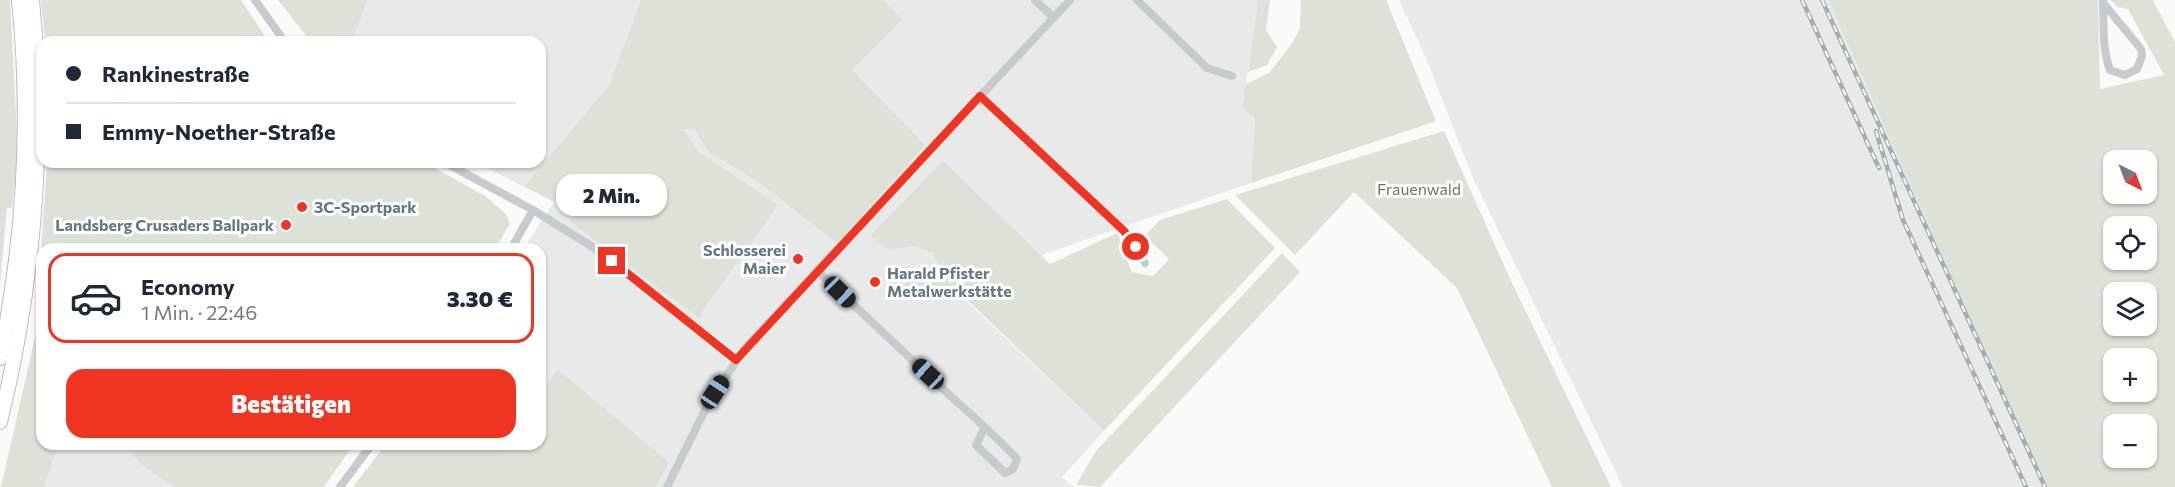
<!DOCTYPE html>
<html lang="de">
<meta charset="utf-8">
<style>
body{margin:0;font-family:Commissioner,sans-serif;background:#f6f6f7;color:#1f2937;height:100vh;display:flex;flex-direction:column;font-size:22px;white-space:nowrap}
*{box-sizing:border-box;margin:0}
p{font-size:20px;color:#747a83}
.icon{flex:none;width:33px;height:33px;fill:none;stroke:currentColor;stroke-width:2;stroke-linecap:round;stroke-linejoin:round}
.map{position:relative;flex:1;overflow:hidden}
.panel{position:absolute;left:36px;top:243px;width:510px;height:207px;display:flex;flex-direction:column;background:#fff;border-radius:18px;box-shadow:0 2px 4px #0004}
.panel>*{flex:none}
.guide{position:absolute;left:36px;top:36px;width:510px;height:132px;border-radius:18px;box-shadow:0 2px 4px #0004;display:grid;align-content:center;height:132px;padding:0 30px;background:#fff}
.needle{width:39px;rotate:138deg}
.fabs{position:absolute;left:2103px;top:150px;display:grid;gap:12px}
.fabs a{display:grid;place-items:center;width:54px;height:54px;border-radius:12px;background:#fff;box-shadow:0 2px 4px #0004;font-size:30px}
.end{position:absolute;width:27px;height:27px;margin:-14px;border:8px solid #ef3522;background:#fff;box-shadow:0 0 0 3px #fff}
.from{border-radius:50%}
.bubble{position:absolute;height:42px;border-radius:18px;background:#fff;box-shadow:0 2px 4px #0004;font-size:20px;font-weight:800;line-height:42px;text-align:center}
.car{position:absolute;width:18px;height:36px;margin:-18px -9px;border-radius:8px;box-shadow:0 0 4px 2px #0007;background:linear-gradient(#222 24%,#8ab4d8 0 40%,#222 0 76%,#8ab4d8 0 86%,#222 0)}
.guide b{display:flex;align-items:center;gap:21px;height:57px;font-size:22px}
.guide b+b{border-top:2px solid #e0e1e3}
.guide i{width:15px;height:15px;background:#1f2937}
ul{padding:10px 0 0;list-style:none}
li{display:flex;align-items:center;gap:18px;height:90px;margin:0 12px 9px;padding:0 18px;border:3px solid transparent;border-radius:18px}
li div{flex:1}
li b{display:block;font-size:22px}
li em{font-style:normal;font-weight:800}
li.selected{border-color:#ef3522}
li>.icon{width:54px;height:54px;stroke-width:1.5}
.button{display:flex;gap:12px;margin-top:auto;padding:12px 30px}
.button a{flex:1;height:69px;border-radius:18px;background:#ef3522;color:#fff;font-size:24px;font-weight:800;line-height:69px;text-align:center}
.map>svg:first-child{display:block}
.built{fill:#e8eae9}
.green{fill:#dde2d8;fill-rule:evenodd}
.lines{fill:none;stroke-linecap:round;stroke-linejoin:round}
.motorway-casing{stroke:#b8bec0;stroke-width:16}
.minor{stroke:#c5cbce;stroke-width:8}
.motorway{stroke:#fff;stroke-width:14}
.rail-casing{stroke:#a4aeb2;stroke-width:4.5}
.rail{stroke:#fff;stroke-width:2;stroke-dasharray:7;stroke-linecap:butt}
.route{stroke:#ef3522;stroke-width:8}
.poi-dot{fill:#ef3522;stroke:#fff;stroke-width:2}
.labels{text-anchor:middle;stroke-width:6;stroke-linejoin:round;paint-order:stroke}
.park-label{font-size:16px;fill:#6a7b62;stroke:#fff}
.poi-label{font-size:16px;font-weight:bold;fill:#637a85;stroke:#fff;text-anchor:start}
</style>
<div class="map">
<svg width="2175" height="487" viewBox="0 0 2175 487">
<rect width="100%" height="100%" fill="#fafaf8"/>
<g class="built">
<path d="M288,0h970l-12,84 9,33 -4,66 -271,93 -18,21 142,134 -42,46 12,10h-418l13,-25 -111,-91 -18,22v-144h-17l31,-47 -79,-40h65v-120h-225z"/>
<path d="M1399,0h429l168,378 52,109h-425l-150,-309 -47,-120z"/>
<path d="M52,444h80l53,43h-143z"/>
</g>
<g class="green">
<path d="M0,0h10l8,155 -6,53h-5l-7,76z"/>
<path d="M41,0h200l28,42h-224z"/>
<path d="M278,0h89l-15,42h-41z"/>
<path d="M641,0h242l20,19 -51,51 73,75 -88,98 -76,-59 -52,-32 -15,-23h-11l16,23 79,53 -75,105 -3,9 -130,-97 5,-9 -50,-27 85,-102z"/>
<path d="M1258,0h12l-4,30 11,17 -10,18 -19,7z"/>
<path d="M1301,0h85l50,121 -185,62 4,-66 -13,-9 4,-24 23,-11 24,-31 7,-14z"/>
<path d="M1828,0h270l2,89 64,-14 -36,-66 -10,-2 -8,-7h43l22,42v445h-127l-52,-109zM2114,160h32v34h-32zM2114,226h32v34h-32zM2114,292h32v34h-32zM2114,358h32v34h-32zM2114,424h32v34h-32z"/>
<path d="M1444,131l67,150 100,206h-59l-95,-199 -103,-96 -59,63 -60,-60z"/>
<path d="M943,161l107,103 67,-31c9,14 8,26 15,39l21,4 16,-17 -24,-23 15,-16 67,-21 48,49 -171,183 -148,-142 -7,5 -12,-6 -20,8 -10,1 -3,-13 28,-10 6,-10 -5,-11 -20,-7 -24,4 -19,-14z"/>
<path d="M47,162h377l61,34 20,17 5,11 -15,25h-453v47l-4,1z"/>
<path d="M1282,253l18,19 -200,215 -24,-2 20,-34z"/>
<path d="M42,306v138h16l-14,43h-43z"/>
<path d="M558,370l111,92 -13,25h-303l33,-43h154v-51z"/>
<path d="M122,444h232l-30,43h-149l-32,-21z"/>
</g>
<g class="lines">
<g class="motorway-casing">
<g id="motorway">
<path d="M0,358c24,-117 31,-239 19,-358"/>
<path d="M0,422c34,-137 46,-282 32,-422"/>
</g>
</g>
<g class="minor">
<path d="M255,0l30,42"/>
<path d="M1035,0l18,17"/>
<path d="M1137,0l70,68 25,8"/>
<path d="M2103,3l38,46 1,7 -5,13 -12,6 -15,-5c-8,-21 -6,-45 -7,-67v-3"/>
<path d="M980,96l144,135 21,32"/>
<path d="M444,162l89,48 60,37 143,113"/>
<path d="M511,249l22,-39"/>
<path d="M818,271l7,7c39,37 79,74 118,111 25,23 51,45 74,70l-4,10 -8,4 -29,-28 9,-18"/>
<path d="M340,487l32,-43"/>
<path d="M667,487l43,-87 35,-52 325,-348"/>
</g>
<use href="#motorway" class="motorway"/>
<g class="rail-casing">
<g id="rail">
<path d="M1802,0l77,168"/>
<path d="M1822,0l223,487"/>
<path d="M1876,131l27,89 123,267"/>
</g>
</g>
<use href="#rail" class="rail"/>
</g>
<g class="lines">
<path class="route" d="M612,261l124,99 244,-264 144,135 12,16"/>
</g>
<g class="poi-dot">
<circle cx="302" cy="207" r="6"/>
<circle cx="286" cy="225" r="6"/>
<circle cx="798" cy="259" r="6"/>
<circle cx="875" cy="282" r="6"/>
</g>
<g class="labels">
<g class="park-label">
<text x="1419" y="195">Frauenwald</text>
</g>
<g class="poi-label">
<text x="314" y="213">3C-Sportpark</text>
<text x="274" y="231" text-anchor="end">Landsberg Crusaders Ballpark</text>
<text x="786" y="256" text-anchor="end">Schlosserei<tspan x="786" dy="18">Maier</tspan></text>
<text x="887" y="279">Harald Pfister<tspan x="887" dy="18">Metalwerkstätte</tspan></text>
</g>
</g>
</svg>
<div class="fabs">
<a><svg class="needle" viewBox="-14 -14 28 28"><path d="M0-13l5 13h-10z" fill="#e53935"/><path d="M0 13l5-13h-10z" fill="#747a83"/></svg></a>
<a><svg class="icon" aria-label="locate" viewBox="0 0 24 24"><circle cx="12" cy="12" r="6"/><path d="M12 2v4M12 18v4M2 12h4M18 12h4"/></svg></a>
<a><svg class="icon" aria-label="layers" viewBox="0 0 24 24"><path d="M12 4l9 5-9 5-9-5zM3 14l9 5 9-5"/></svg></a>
<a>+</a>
<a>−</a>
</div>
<i class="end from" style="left:1136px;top:247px"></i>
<i class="end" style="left:612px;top:261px"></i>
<div class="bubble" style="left:556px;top:174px;width:111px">2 Min.</div>
<i class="car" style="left:840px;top:292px;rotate:134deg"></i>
<i class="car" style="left:928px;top:374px;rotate:313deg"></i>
<i class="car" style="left:715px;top:392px;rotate:33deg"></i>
<div class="guide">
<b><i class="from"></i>Rankinestraße</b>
<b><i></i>Emmy-Noether-Straße</b>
</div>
<section class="panel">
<ul>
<li class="selected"><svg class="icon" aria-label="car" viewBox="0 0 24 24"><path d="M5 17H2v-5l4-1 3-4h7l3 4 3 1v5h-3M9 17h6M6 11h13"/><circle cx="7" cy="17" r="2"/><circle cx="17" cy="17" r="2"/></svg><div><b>Economy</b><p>1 Min. · 22:46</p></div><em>3.30 €</em></li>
</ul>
<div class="button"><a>Bestätigen</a></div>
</section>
</div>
